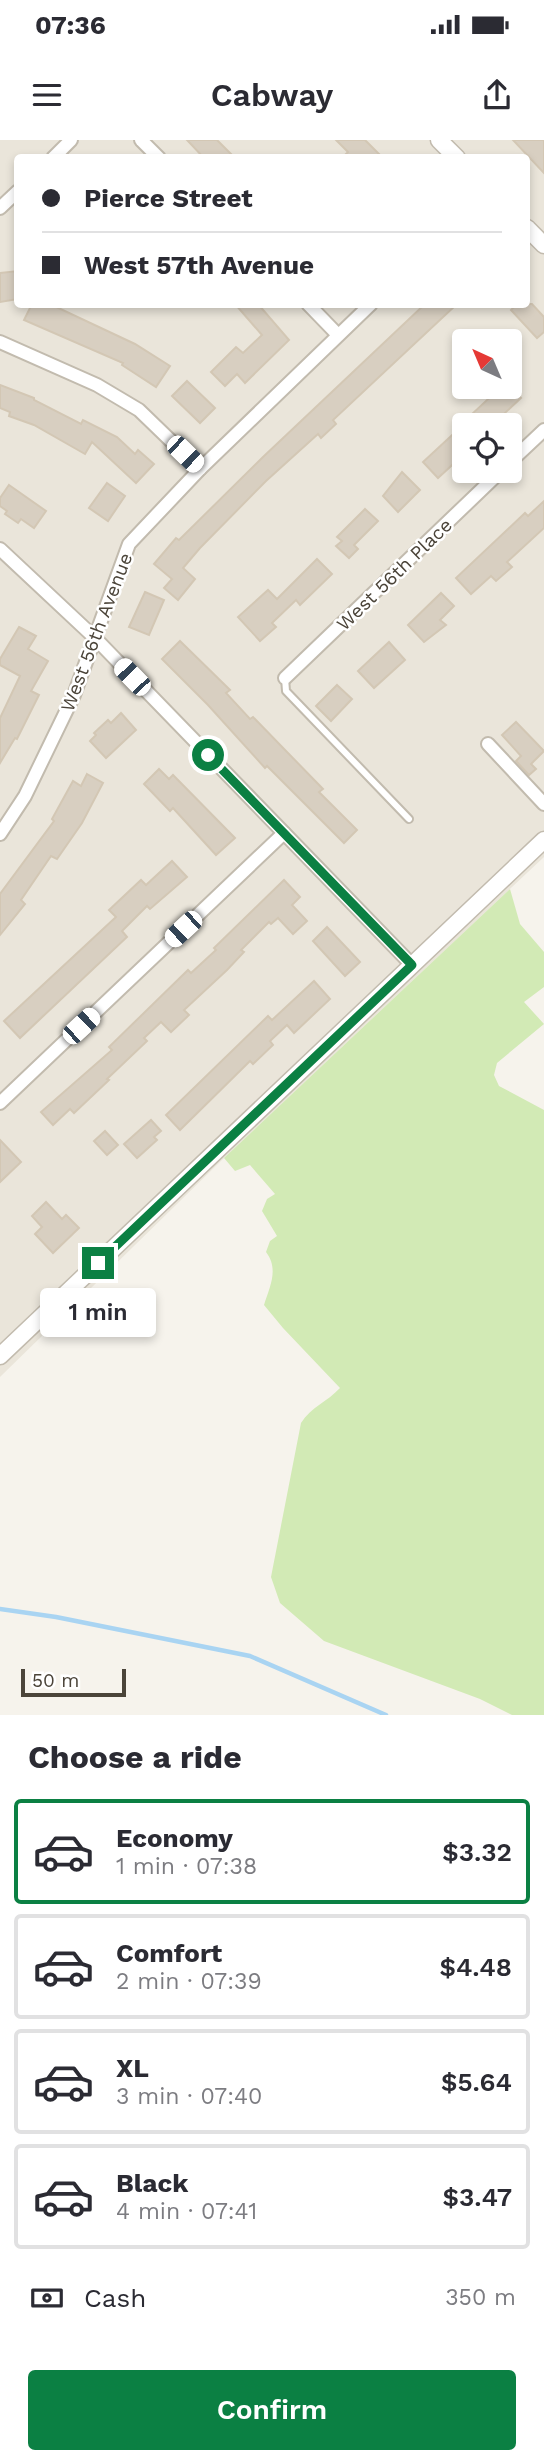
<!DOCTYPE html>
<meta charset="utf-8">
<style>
body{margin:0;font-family:"Work Sans",sans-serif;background:#f2f2f3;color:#2b2b33;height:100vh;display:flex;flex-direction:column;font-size:26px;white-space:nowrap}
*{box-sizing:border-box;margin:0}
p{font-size:23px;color:#7c7c81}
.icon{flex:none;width:38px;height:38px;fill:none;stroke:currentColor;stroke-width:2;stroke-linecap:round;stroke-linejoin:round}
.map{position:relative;height:1575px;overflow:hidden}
.details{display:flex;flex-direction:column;background:#fff;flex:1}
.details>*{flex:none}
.hud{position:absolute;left:14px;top:14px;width:516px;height:154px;border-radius:7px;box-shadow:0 4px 10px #0003;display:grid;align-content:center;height:154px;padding:0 28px;background:#fff}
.needle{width:46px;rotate:316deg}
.controls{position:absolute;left:452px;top:189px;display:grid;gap:14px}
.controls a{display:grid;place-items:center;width:70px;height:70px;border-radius:7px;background:#fff;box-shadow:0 4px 10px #0003;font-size:35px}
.scale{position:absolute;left:21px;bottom:18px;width:105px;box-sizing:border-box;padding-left:7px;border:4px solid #4b4439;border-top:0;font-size:19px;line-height:24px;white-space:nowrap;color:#4b4439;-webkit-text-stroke:5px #fff;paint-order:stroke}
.end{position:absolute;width:32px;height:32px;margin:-16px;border:9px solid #0b8043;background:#fff;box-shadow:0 0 0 4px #fff}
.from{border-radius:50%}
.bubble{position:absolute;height:49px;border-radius:7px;background:#fff;box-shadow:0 4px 10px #0003;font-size:23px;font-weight:600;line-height:49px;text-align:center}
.car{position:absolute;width:21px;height:42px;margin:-21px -10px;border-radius:9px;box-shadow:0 0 5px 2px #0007;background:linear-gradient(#fff 24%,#345 0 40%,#fff 0 76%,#345 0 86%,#fff 0)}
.hud b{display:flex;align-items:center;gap:24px;height:66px;font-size:26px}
.hud b+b{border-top:2px solid #e1e1e2}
.hud i{width:18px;height:18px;background:#2b2b33}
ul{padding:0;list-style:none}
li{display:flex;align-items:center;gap:21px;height:105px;margin:0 14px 10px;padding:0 14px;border:4px solid #e1e1e2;border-radius:7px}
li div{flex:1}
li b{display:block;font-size:26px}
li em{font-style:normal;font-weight:600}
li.active{border-color:#0b8043}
li>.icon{width:63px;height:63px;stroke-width:1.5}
h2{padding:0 28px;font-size:32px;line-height:84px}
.pay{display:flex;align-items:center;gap:18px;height:77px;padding:0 28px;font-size:26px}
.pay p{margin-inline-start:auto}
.action{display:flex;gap:14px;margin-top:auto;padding:14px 28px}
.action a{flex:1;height:80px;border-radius:7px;background:#0b8043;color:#fff;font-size:28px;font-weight:600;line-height:80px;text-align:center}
.status{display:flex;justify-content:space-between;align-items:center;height:49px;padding:0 35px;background:#fff;direction:ltr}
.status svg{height:19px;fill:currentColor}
header{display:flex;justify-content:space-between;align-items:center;height:91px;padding:0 28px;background:#fff;font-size:32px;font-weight:600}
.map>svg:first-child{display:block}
.residential{fill:#eae5da;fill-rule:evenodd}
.green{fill:#d2eab5}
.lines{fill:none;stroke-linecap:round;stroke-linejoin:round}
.stream{stroke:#a9d4f2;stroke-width:4.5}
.building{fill:#d8cfc1;stroke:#d3c7b4;stroke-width:2}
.service-casing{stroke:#c2bbae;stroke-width:10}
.minor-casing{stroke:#c2bbae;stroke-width:16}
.tertiary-casing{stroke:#c2bbae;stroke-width:19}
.service{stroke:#fff;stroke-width:6}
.minor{stroke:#fff;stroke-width:12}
.tertiary{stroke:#fff;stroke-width:16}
.route{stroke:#0b8043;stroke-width:9}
.labels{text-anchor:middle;stroke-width:5;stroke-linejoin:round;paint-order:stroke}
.street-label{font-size:19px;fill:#4b4439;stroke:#fff}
</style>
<div class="status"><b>07:36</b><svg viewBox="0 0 49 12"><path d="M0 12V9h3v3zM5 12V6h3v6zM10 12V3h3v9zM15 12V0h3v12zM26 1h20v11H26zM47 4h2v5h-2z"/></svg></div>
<header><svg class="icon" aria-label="menu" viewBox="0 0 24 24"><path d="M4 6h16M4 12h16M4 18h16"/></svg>Cabway<svg class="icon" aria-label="share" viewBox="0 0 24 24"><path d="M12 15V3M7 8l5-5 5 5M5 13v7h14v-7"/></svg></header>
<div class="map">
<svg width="544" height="1575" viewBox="0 0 544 1575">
<rect width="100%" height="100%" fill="#f6f3ec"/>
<path class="residential" d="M0,0h544v717l-320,301 -224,219zM18,18h509v146h-509zM464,201h45v46h-45zM464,285h45v46h-45z"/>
<path class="green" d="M510,749l10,35 24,28v35l-20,15 20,22 -47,39 -3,12 5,11 45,24v605h-32l-32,-16 -156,-58 -44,-38 -9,-26 30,-154c10,-16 26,-21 39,-35l-57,-60 -19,-23c6,-19 15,-36 2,-53l4,-11 7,-5 -15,-25 5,-12 8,-5 -25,-29 -15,6 -11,-13z"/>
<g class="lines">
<path class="stream" d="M0,1469l56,8 194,39 136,59"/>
</g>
<g class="building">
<path d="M187,0h30l18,18h-31z"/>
<path d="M336,0h29l18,18h-41l6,-6z"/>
<path d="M513,0h31v33z"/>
<path d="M18,131v28l-18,3v-29z"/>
<path d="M32,164h18l85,40 35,22 -14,21 -34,-22 1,-2 -99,-43z"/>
<path d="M235,164h23l31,36 -44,43 -8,-9 -12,12 -14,-14 25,-25 7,6 19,-18z"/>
<path d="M425,164h32l-124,116 3,4 -15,14 -3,-4 -52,47 -66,67 -17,20 12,11 -17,21 -14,-12 8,-9 -18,-15 22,-26 3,2 84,-83z"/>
<path d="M517,164h15l12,13v15l-7,6 -26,-28z"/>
<path d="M187,241l28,27 -15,15 -28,-27z"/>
<path d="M0,245l34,13v2l47,24 2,-4 34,17 18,17 3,-4 16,14 -18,19 -44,-41 -7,12 -51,-29 -25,-9 1,-4 -10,-4z"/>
<path d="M501,247h10l10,11 -29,27h-12l-9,-10z"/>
<path d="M464,284v30l-26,24 -15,-16z"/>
<path d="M402,332l18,18 -22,22 -15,-16z"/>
<path d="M107,343l18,13 -17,25 -19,-13z"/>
<path d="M9,345l37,26 -12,17 -13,-9 -3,4 -13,-9 2,-3 -7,-5v-8z"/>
<path d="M544,361v27l-37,34 5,5 -16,14 -5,-5 -20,18 -15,-16 69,-65 3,3z"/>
<path d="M365,369l13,12 -24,24 4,4 -9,9 -13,-12 6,-5 -5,-4z"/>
<path d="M317,419l15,15 -32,31 -4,-5 -24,23 4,4 -16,14 -22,-24 30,-27 9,9z"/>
<path d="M145,452l19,8 -15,35 -20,-8z"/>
<path d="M441,453l13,13 -14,14 6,5 -22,17 -16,-17z"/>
<path d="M19,487l17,9 -8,13 20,12 -17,30 8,4 -22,44 -2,-1 -15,25v-45l20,-42 -20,-11v-6z"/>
<path d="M180,501l50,49 -4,3 24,26 3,-2 70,72 -4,3 38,38 -13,13 -77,-77 -2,2 -57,-63 -46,-46z"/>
<path d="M389,502l16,18 -31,28 -16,-17z"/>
<path d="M337,545l15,14 -21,22 -15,-15z"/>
<path d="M121,573l15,17 -30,28 -16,-17 6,-6 -2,-2 14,-13 3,3z"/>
<path d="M516,582l28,29 -13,13 5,5 -7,6 -13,-14 5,-5 -19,-21z"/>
<path d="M159,629l10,10 4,-4 62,63 -19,17 -43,-47 -3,3 -26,-27z"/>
<path d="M87,634l16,9 -21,40 -25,36 -6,-3 -30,44 4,4 -25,31v-41l54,-73 -2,-2 21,-38 8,5z"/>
<path d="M172,721l15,16 -37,32 -3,-3 -25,25 5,6 -107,101 -16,-17 112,-104 -7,-7 32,-30 5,5z"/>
<path d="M284,740l16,17 -8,8 15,16 -14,13 -15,-16 -7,6 -2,-2 -28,28 3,2 -17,18 -43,40 5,5 -18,17 -10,-10 -17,16 3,3 -40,38 2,1 -35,33 -4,-4 -17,16 -12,-13 71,-62 -3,-3 79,-77 3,3 25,-23 -2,-2z"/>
<path d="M327,787l33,35 -15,14 -32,-35z"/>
<path d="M314,841l16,18 -36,34 -7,-8 -17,16 3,4 -20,19 -3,-3 -70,69 -14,-15 102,-99 4,4z"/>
<path d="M151,980l10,11 -7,6 3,3 -20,18 -13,-14z"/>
<path d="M105,991l13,14 -11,10 -13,-14z"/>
<path d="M0,1000l21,22 -21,20z"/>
<path d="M46,1062l16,17 4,-4 13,13 -26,25 -18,-19 7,-7 -10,-11z"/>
</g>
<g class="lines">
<g class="service-casing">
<path id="service" d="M285,538l1,13 123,128"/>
</g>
<g class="minor-casing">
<g id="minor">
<path d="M141,0l18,18"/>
<path d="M53,18l18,-18"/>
<path d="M0,68l18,-17"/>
<path d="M308,164l30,31"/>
<path d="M0,202l97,43 42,25 61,59"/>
<path d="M509,323l35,-33"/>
<path d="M0,409l94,88 318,328"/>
<path d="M285,538l216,-207"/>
<path d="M488,604l56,60"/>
<path d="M0,694l25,-38 49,-101 55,-151 71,-75 171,-165"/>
<path d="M0,963l284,-270"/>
</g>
</g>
<g class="tertiary-casing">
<g id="tertiary">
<path d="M439,0l18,18"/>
<path d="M527,88l17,17"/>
<path d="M0,1216l544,-516"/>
</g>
</g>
<use href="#service" class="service"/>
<use href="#minor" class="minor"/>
<use href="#tertiary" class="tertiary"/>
</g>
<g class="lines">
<path class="route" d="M98,1123l314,-298 -204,-210"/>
</g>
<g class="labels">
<g class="street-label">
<text transform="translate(394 434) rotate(-44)" y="7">West 56th Place</text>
<text transform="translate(96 492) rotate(-69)" y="7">West 56th Avenue</text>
</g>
</g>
</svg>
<div class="controls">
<a><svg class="needle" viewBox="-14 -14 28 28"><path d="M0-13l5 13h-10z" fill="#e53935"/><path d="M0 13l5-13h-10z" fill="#7c7c81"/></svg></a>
<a><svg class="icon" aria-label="locate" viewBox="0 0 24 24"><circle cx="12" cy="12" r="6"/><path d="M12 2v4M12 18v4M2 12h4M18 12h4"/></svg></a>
</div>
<div class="scale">50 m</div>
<i class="end from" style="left:208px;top:615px"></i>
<i class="end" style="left:98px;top:1123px"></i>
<div class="bubble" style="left:40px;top:1148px;width:116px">1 min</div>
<i class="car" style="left:185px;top:314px;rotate:134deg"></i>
<i class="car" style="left:132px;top:537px;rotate:316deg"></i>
<i class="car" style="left:183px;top:789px;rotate:227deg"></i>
<i class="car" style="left:81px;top:886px;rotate:47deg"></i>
<div class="hud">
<b><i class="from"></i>Pierce Street</b>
<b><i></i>West 57th Avenue</b>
</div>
</div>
<section class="details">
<h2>Choose a ride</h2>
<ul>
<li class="active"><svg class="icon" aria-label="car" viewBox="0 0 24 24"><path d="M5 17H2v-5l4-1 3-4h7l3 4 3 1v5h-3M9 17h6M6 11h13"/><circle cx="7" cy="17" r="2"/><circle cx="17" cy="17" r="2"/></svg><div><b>Economy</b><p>1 min · 07:38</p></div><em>$3.32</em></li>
<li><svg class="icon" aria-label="car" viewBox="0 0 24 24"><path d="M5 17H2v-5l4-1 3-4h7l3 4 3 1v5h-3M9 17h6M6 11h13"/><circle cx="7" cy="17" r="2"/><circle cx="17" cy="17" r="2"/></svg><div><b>Comfort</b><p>2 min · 07:39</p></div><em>$4.48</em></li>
<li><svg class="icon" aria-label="car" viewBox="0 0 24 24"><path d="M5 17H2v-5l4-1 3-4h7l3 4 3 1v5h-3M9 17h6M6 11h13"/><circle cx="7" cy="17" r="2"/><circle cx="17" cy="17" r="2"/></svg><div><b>XL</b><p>3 min · 07:40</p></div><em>$5.64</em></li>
<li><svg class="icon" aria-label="car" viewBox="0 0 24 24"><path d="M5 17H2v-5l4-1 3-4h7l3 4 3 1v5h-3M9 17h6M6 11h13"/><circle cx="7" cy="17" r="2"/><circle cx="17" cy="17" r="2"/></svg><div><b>Black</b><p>4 min · 07:41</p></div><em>$3.47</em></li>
</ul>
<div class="pay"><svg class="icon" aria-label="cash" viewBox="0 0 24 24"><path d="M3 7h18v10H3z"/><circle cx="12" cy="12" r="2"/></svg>Cash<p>350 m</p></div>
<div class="action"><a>Confirm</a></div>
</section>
